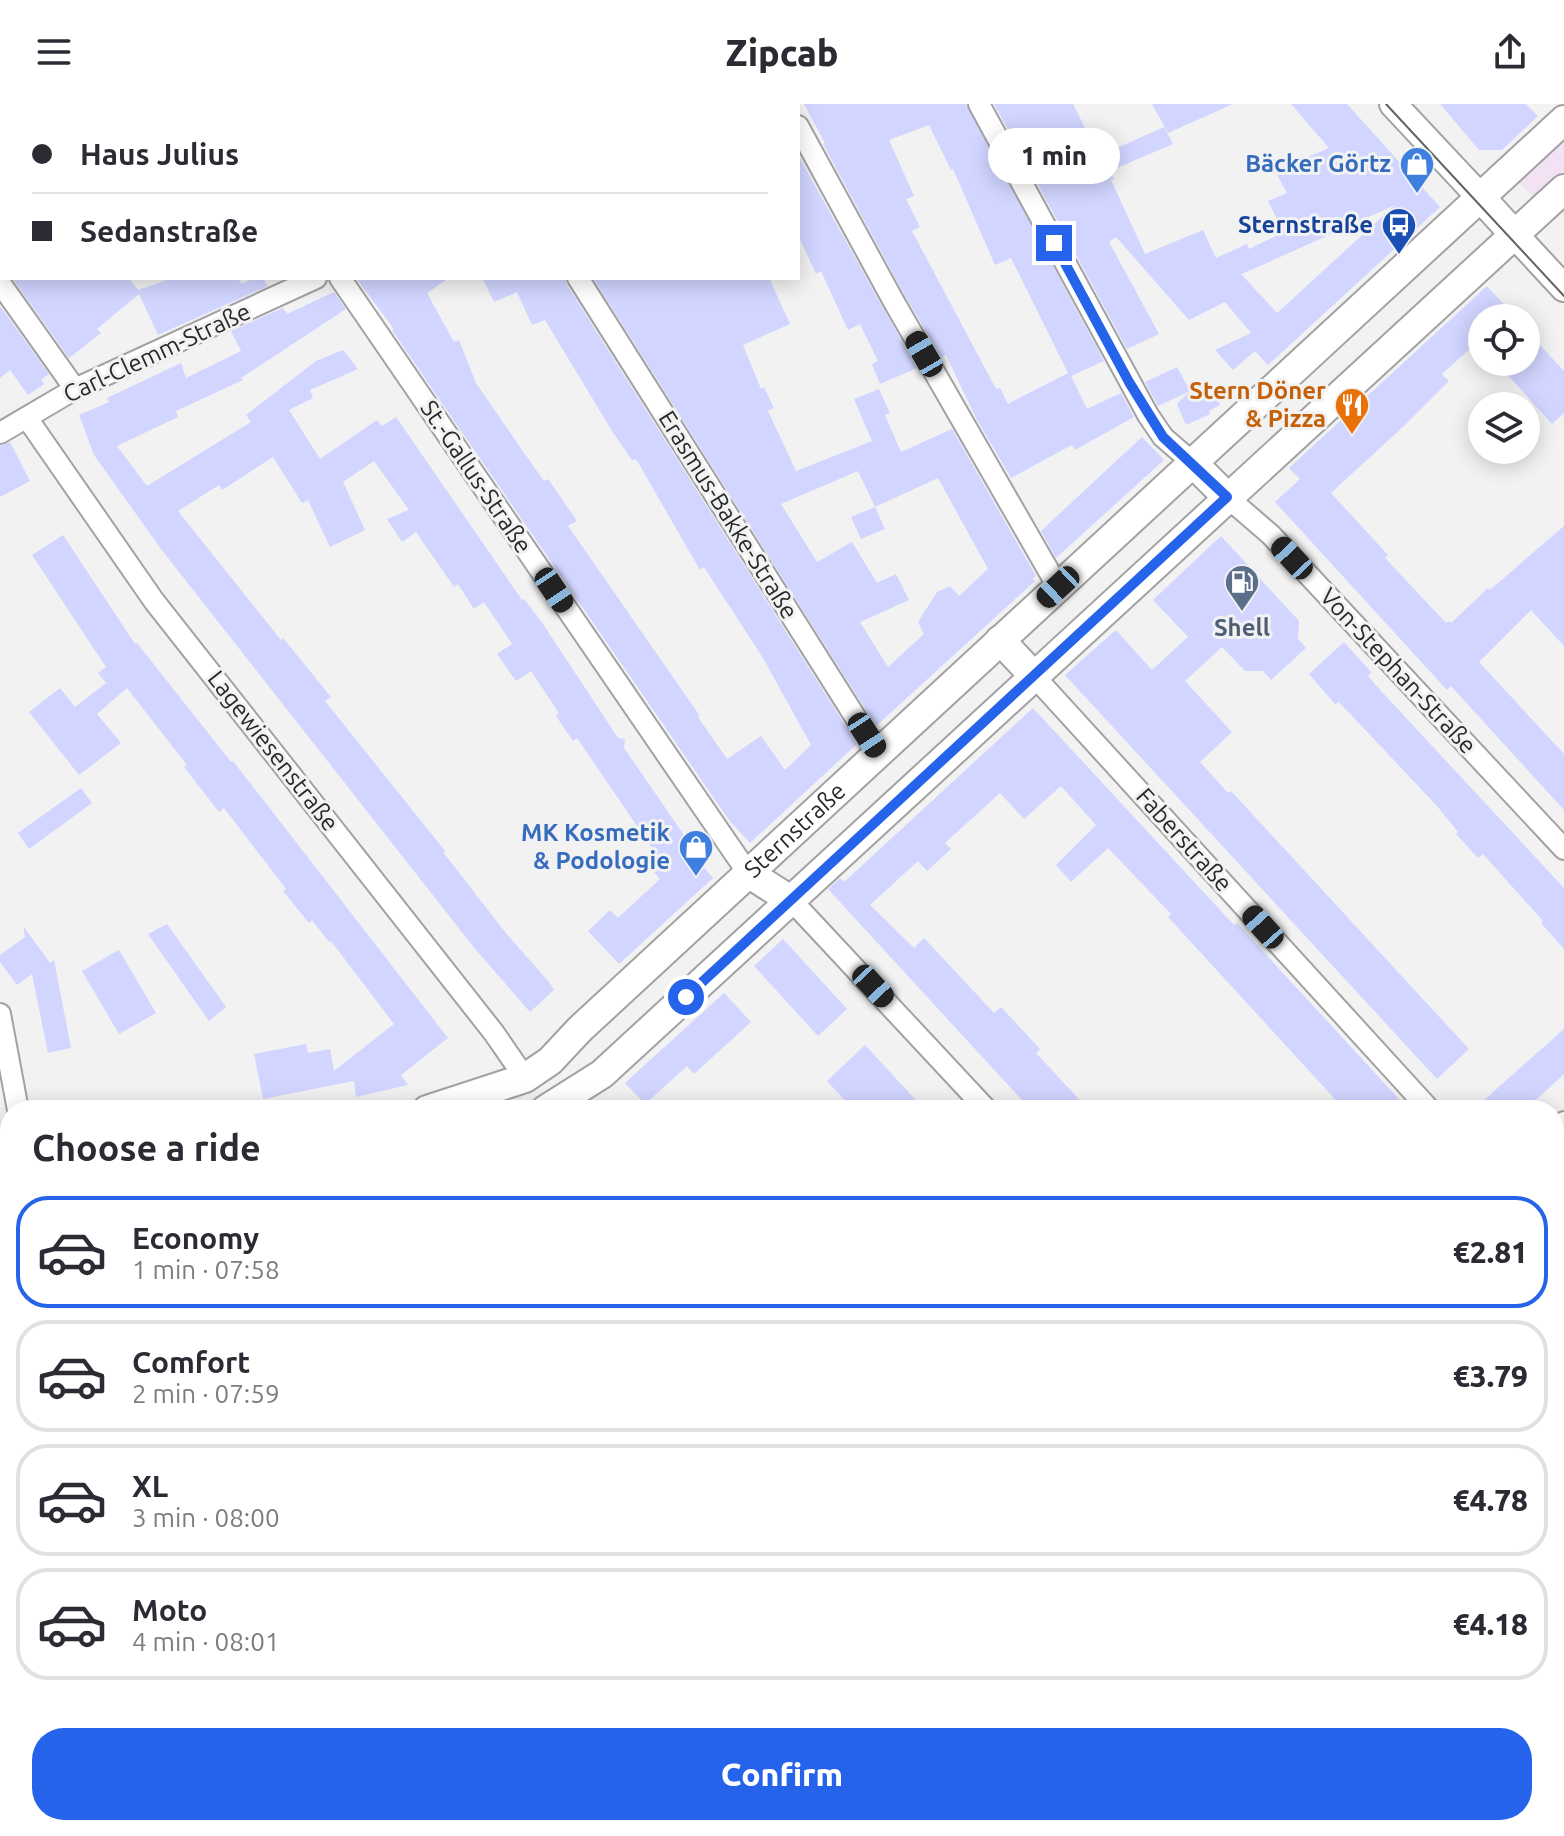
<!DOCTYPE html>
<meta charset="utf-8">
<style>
body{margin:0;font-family:Ubuntu,sans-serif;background:#f2f2f3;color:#2b2b33;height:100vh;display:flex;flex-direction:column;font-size:30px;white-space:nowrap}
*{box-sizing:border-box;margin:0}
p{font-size:26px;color:#7c7c81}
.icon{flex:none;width:44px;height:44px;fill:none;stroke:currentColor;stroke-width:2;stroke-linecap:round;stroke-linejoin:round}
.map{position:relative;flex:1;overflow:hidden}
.panel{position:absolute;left:0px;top:996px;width:1564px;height:736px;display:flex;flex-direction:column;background:#fff;border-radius:32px 32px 0 0;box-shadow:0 4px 20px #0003}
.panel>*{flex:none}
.banner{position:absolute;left:0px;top:0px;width:800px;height:176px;box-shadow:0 4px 20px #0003;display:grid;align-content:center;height:176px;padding:0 32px;background:#fff}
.fabs{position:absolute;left:1468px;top:200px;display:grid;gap:16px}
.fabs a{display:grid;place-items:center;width:72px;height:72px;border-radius:50%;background:#fff;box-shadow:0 4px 20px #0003;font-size:40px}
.end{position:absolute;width:36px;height:36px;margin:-18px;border:10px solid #2563eb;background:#fff;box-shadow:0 0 0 4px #fff}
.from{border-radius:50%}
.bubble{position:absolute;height:56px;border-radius:28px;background:#fff;box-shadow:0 4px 20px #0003;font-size:26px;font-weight:800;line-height:56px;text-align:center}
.car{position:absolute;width:24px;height:48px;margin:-24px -12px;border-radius:10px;box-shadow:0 0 6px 2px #0007;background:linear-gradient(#222 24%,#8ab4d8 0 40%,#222 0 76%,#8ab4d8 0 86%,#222 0)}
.banner b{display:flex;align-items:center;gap:28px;height:76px;font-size:30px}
.banner b+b{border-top:2px solid #e1e1e2}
.banner i{width:20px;height:20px;background:#2b2b33}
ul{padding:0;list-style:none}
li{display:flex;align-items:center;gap:24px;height:112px;margin:0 16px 12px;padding:0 16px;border:4px solid #e1e1e2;border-radius:32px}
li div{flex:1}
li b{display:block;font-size:30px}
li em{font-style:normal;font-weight:800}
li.on{border-color:#2563eb}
li>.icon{width:72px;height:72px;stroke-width:1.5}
h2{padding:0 32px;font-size:36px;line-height:96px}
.button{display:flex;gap:16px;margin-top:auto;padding:16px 32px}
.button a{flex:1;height:92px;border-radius:32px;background:#2563eb;color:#fff;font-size:32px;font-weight:800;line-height:92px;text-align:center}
header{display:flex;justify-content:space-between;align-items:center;height:104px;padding:0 32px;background:#fff;font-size:36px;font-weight:800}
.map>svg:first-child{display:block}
.commercial{fill:#f3e2f3}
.built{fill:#e6e7ef}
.park{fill:url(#park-crowns)}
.building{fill:#d1d5ff;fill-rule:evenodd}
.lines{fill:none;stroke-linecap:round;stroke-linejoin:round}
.minor-casing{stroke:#a2a2a3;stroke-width:24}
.tertiary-casing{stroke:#a2a2a3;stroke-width:30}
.secondary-casing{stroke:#a2a2a3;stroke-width:32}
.minor{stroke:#fff;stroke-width:20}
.tertiary{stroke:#fff;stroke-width:26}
.secondary{stroke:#fff;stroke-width:28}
.tram{stroke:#606161;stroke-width:2}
.route{stroke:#2563eb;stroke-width:10}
.labels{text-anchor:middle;stroke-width:6;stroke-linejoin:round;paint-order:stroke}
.shop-label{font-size:24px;font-weight:bold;fill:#366cbe;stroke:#f2f2f3;text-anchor:end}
.transit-label{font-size:24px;font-weight:bold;fill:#164399;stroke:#f2f2f3;text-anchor:end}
.street-label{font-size:24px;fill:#272828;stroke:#f2f2f3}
.food-label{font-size:24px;font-weight:bold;fill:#c56008;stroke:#f2f2f3;text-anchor:end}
.service-label{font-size:24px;font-weight:bold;fill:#4e5e75;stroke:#f2f2f3}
</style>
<header><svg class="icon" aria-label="menu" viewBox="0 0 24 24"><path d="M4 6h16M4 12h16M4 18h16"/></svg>Zipcab<svg class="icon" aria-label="share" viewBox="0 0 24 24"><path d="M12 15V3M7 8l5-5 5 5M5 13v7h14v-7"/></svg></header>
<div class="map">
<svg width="1564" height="1732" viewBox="0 0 1564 1732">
<defs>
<pattern id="park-crowns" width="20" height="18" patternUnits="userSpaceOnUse" patternTransform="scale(2)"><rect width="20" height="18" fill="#b6cda3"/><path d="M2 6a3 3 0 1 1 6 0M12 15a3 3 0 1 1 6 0" fill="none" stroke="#9cb08c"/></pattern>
</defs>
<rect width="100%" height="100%" fill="#f2f2f3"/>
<path class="commercial" d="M1564,33v35l-29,27 -18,-19z"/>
<path class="built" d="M554,1722h120l-11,10h-99z"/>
<g class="park">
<path d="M10,1294v428h544l10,10h-564v-436z"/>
<path d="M674,1722h476l10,10h-497z"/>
</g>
<g class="building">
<path d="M804,0h162l138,257 -33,15 16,33 34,-16 13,24 -59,33 -3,-5 -61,33 -35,-60 -30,-63 -5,2 -36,-61 -82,-152 2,-1zM929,21l22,45 2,-1 42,96 16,-7 57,115 -60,31 -8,-16 -4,1 -84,-158 8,-4 -14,-28 8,-3 -25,-56z"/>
<path d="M994,0h79l26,52 65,-29 9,17 -63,27 4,8 -3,1 34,74 58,-24 13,28 31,-14 2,5 35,-17 -16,-31 19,-8 -12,-22 54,-23 -38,-44h56l93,103 -172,158 -13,-14 -22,19 -18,-20 36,-17 -26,-31 -36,18 -73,-83 -7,5 50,92 -32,15zM1395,101l-118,108 -36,-39 17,-7z"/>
<path d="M1152,0h81l-65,29z"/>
<path d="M1440,0h86l12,12 -36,34h-23z"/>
<path d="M798,51l85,153 34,60 -37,16 -8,-20 6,-3 -18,-37 -12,6 -27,-59 -5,3 -18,-39z"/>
<path d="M12,174h117l9,12 34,-12h65l5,6 12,-6h9l5,8 -110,49 -19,-41 -42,35 4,4 -32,25z"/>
<path d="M356,174h93l-22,15 27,49 5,-2 17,43 46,67 22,31 4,-2 29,42 -9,5 132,190 -2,1 29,42 34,-23 24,34 26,-25 -48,-87 -59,-91 -4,3 -64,-111 -4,1 -20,-29 -67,-111 -13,5 -15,-33 -23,10 -12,-24h83l2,7 290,459 -107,99 -21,-23 -281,-408 -56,-82 2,-1z"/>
<path d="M593,174h176l21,46 -47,21 18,44 3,-2 10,21 -6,3 28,60 76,-30 -18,-42 25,-10 11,24 -5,2 16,37 51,-23 84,147 -3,3 2,2 -159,145zM858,367l17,36 63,-29 50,91 -29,27 -9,-10 -13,6 -19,30 6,12 -36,33 -28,-45 49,-22 -13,-26 -19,9 -25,-41 -35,20 -36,-58z"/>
<path d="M1487,182l29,32h-34v20l-40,36 7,7 -44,44 -74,68 57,62 -3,3 61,65 3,-2 2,2 37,-35 2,2 74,-64v120l-33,-36 -52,52 85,92v56l-113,-124 -4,4 -172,-188 25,-23 -11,-11z"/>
<path d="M334,188l12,17 -105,69 2,2 -67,31 2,6 -61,29 30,40 104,-64 -5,-7 70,-54 27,-11 15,19 -48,21 3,8 -24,12 31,49 57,-39 5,6 14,-9 126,183 2,-1 19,25 75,114 7,1 -1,9 71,103 -3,3 21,24 -94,86 -31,-33 22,-21 8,8 42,-39 -6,-7 9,-8 -86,-126 -4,3 -17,-25 3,-3 -28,-42 -15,10 -19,-27 15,-10 -28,-42 -10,7 -16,-25 -4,3 -38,-55 -14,10 -15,-23 22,-9 -35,-49 -31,21 22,48 -35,17 -22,-47 -6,3 -29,-46 -51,33 -3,-5 -41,26 103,129 2,-2 48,59 -6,4 120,150 -2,1 62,80 44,50 5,8 -24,22 -54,-62 -315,-401 -67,-94 -15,-40 30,-13 -2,-4 74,-35 5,15 55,-27 -10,-20 52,-23 4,6z"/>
<path d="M0,202l49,68 -8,6 3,4 -16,11 -18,-25 -10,8z"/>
<path d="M1526,226l38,41v42l-12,11 -56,-62h30z"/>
<path d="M1177,263l13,24 -32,15 -13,-24z"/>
<path d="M1209,278l11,23 -11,6 1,3 -24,11 -9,-21 14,-14z"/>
<path d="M1142,333l22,23 -108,98 -15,-27z"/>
<path d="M10,338l20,39 -30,16v-51z"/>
<path d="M875,403l10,22 -24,10 -10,-22z"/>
<path d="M63,431l72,109 2,-1 94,119 2,-1 215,277 -47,37 7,10 -52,12 -2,-16 -91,18 -9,-45 52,-10 2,9 22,-4 4,22 60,-47 -63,-83 -2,1 -17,-22 -3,3 -26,-32 3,-2 -62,-81 -5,4 -35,-45 3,-2 -60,-77 -30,26 24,29 -42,32 -50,-63 31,-24 15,19 31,-24 -8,-10 8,-6 -74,-112z"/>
<path d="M1221,432l78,85 -1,18 8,9 -35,32 -8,-9h-18l-23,-24 -37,34 47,51 -32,30 28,31 3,-2 238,258 -32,30 -372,-404 51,-45 36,40 36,-33 -35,-37z"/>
<path d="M1344,538l27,30 -3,4 14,16 182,196v61l-23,-26 2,-2 -60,-67 -5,4 -22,-24 2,-2 -21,-26 -98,-104 -4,2 -26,-30z"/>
<path d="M1033,604l201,217 3,-2 172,187h-64l-177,-193 3,-3 -63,-66 -37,34 -15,-17 40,-40 -35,-39 -37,33 -24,-26 -55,50 6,6 -24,22 -9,-10 -48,44 44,43 10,-10 70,75 7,-6 39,42 -4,4 53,57h-58l-203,-221 12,-11 4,4z"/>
<path d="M81,684l11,15 -63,46 -11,-16z"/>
<path d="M167,820l59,83 -17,14 -61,-87z"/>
<path d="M23,822l27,37 4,-3 17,88 -23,5 -16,-79 -15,11 -17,-23v-7l25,-18z"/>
<path d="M783,835l64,70 -29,27 -64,-70z"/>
<path d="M119,846l37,63 -37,21 -37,-63z"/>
<path d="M724,889l27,29 -57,52 -7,-8 -42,38 -20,-21z"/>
<path d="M1564,925v45l-39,36h-52z"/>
<path d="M865,941l60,65h-71l-27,-29z"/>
</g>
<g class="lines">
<g class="minor-casing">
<g id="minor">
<path d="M218,0l1,2"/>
<path d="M469,0l1,2"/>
<path d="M786,0l1,2"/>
<path d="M979,0l169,311 15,22 29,25"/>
<path d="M686,2l4,-2"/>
<path d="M798,22l96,176 164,285"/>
<path d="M340,174l408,595"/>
<path d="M578,174l300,475"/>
<path d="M0,179l75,106"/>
<path d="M27,314l127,183 340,432 31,45"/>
<path d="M0,329l75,-44 241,-111"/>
<path d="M1227,393l44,38 293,314"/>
<path d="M1034,572l396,434"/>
<path d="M792,797l195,209"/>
<path d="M0,910l18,96"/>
<path d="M1554,1027l10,-9"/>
<path d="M1554,1141l10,11"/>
<path d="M1554,1621l10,11"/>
<path d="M1203,1722l9,10"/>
</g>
</g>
<g class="tertiary-casing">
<g id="tertiary">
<path d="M1393,0l88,94"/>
<path d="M1514,130l50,54"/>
</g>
</g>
<g class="secondary-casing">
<g id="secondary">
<path d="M1481,94l33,36"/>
<path d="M1192,358l35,35"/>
<path d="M1000,536l34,36"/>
<path d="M748,769l44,28"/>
<path id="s1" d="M427,1006l98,-32 25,-17 30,-32 984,-909"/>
<path d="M545,1006l57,-36 962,-885"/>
<path d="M0,1108l10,-2"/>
</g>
</g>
<use href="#minor" class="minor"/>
<use href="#tertiary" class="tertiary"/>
<use href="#secondary" class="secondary"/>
<path class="tram" d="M1386,0l178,192"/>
</g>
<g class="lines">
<path class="route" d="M686,893l541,-500 -64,-60 -34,-55 -75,-139"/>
</g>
<defs>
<g id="shop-pin" transform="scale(1.8)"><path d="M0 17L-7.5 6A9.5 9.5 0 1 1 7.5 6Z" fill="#3f7fe0" stroke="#f2f2f3"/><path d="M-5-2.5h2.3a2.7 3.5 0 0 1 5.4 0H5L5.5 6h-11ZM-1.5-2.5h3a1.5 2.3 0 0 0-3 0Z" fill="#fff"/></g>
<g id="bus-pin" transform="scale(1.8)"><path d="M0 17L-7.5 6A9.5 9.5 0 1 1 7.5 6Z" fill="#1a4fb4" stroke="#f2f2f3"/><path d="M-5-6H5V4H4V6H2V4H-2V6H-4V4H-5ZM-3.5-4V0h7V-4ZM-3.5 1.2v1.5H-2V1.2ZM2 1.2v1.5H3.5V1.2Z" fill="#fff"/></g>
<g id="restaurant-pin" transform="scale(1.8)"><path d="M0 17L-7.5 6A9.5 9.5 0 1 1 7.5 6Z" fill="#e8710a" stroke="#f2f2f3"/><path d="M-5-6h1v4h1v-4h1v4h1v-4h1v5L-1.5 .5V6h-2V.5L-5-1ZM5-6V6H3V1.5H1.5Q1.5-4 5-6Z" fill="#fff"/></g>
<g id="fuel-pin" transform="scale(1.8)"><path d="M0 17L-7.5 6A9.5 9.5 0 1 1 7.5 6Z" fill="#5c6f8a" stroke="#f2f2f3"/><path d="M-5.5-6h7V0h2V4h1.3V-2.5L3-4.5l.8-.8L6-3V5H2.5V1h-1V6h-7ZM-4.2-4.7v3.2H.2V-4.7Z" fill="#fff"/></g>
</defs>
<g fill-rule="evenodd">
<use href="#shop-pin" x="1417" y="60"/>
<use href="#bus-pin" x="1399" y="121"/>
<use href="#restaurant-pin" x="1352" y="301"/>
<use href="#fuel-pin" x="1242" y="478"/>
<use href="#shop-pin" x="696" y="743"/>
</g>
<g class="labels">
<g class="shop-label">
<text x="1391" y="68">Bäcker Görtz</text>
<text x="670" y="737">MK Kosmetik<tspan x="670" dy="28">&amp; Podologie</tspan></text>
</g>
<g class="transit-label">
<text x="1373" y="129">Sternstraße</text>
</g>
<g class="street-label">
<text transform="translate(157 249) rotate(-25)" y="8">Carl-Clemm-Straße</text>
<text transform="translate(476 373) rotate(56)" y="8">St.-Gallus-Straße</text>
<text transform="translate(728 411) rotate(58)" y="8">Erasmus-Bakke-Straße</text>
<text transform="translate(1398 567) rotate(47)" y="8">Von-Stephan-Straße</text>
<text transform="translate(273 647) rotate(52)" y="8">Lagewiesenstraße</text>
<text dy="8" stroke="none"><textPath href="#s1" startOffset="470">Sternstraße</textPath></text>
<text transform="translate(1184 736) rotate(48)" y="8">Faberstraße</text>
</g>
<g class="food-label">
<text x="1326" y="295">Stern Döner<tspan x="1326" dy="28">&amp; Pizza</tspan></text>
</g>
<g class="service-label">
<text x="1242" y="532">Shell</text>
</g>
</g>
</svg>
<div class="fabs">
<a><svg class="icon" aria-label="locate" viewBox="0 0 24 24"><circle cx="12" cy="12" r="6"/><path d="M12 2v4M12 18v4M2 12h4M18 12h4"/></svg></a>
<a><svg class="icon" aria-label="layers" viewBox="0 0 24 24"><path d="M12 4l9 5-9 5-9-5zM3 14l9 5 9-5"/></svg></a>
</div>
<i class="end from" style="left:686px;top:893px"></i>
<i class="end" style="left:1054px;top:139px"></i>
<div class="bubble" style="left:988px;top:24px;width:132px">1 min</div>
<i class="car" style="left:924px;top:250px;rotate:330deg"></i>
<i class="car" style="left:1292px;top:454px;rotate:317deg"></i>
<i class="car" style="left:1058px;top:483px;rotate:227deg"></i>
<i class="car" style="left:554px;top:486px;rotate:146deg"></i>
<i class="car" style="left:867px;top:631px;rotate:147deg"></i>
<i class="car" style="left:1263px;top:823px;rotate:318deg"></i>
<i class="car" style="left:873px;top:882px;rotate:137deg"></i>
<div class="banner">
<b><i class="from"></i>Haus Julius</b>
<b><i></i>Sedanstraße</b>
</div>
<section class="panel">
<h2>Choose a ride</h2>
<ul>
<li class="on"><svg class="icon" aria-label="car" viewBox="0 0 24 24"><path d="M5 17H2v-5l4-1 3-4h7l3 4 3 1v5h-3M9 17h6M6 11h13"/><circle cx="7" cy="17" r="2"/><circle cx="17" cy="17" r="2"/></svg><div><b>Economy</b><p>1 min · 07:58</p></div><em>€2.81</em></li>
<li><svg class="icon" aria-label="car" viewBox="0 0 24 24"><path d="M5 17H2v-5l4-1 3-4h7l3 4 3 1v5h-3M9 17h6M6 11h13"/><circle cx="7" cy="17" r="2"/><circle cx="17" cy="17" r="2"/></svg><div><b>Comfort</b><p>2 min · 07:59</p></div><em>€3.79</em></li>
<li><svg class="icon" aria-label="car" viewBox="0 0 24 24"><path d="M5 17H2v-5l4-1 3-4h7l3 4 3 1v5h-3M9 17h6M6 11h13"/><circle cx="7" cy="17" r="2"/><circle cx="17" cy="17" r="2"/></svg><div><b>XL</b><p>3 min · 08:00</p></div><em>€4.78</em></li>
<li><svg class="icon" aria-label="car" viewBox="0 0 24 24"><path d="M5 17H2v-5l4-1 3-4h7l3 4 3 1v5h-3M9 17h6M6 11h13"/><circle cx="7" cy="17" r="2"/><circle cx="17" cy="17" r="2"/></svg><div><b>Moto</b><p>4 min · 08:01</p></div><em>€4.18</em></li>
</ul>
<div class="button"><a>Confirm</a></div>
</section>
</div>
